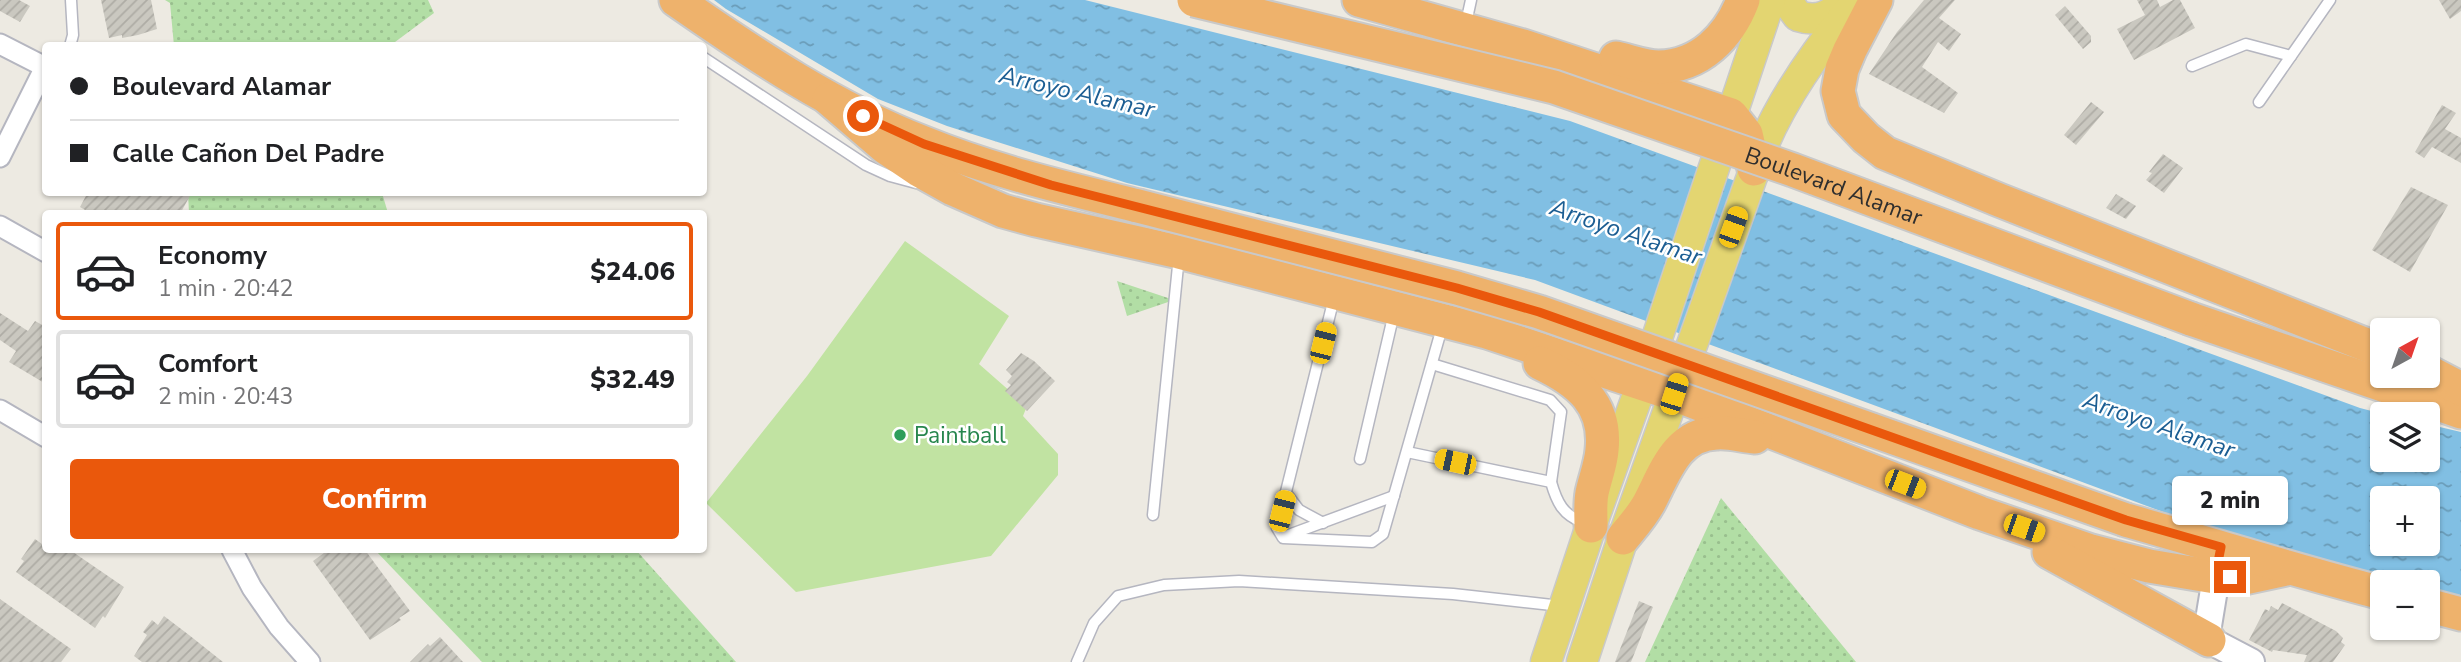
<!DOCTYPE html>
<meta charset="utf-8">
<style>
body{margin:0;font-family:"Nunito Sans",sans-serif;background:#f2f2f2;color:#202124;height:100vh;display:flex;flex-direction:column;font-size:26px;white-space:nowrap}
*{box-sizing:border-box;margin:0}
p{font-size:23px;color:#757577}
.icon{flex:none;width:38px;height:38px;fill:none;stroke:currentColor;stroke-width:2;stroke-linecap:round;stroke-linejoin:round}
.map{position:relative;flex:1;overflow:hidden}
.drawer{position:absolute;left:42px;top:210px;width:665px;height:343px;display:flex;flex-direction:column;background:#fff;border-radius:7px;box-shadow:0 2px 5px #0004}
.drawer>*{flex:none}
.top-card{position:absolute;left:42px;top:42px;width:665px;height:154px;border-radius:7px;box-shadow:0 2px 5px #0004;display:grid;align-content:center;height:154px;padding:0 28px;background:#fff}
.needle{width:46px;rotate:40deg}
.buttons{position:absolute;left:2370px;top:318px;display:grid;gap:14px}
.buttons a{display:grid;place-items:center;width:70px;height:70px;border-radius:7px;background:#fff;box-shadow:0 2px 5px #0004;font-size:35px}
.end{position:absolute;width:32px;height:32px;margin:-16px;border:9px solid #ea580c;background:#fff;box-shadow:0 0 0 4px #fff}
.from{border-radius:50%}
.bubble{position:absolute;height:49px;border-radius:7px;background:#fff;box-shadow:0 2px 5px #0004;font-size:23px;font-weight:800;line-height:49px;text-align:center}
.car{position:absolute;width:21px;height:42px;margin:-21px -10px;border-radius:9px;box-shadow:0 0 5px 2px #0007;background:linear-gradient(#f5c518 24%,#345 0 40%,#f5c518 0 76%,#345 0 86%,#f5c518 0)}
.top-card b{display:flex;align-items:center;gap:24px;height:66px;font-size:26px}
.top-card b+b{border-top:2px solid #e0e0e0}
.top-card i{width:18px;height:18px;background:#202124}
ul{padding:12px 0 0;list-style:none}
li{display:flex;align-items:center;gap:21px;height:98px;margin:0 14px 10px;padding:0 14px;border:4px solid #e0e0e0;border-radius:7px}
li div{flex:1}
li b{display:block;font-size:26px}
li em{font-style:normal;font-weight:800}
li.active{border-color:#ea580c}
li>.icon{width:63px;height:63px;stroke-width:1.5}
.cta{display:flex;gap:14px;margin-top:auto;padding:14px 28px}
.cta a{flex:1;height:80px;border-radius:7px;background:#ea580c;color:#fff;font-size:28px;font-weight:800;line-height:80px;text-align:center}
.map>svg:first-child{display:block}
.grass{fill:url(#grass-dots)}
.pitch{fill:#c1e3a2}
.water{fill:url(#water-ripples);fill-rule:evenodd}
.building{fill:url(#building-hatch)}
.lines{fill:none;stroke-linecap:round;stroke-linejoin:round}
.lane-casing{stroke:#b5b6c0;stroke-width:13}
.street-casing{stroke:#b5b6c0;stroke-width:23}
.secondary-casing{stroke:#b5b6c0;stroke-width:30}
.primary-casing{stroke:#c9c9c9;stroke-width:33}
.highway-casing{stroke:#c9c9c9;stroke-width:37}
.lane{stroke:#fff;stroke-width:10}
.street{stroke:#fff;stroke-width:19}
.secondary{stroke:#fff;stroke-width:26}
.primary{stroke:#e3d571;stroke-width:30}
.highway{stroke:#eeb26c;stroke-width:33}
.highway-bridge-casing{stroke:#c9c9c9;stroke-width:37;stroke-linecap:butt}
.highway-bridge{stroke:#eeb26c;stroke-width:33}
.route{stroke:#ea580c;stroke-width:9}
.leisure-dot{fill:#2e9e5b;stroke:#fff;stroke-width:2.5}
.labels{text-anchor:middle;stroke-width:5;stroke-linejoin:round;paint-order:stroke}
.street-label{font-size:23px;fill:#2e2e2e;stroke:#fff}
.leisure-label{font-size:23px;fill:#27864d;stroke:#fff;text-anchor:start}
.water-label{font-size:24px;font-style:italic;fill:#1c5e93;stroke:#fff}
</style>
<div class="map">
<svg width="2461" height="662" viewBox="0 0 2461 662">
<defs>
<pattern id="grass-dots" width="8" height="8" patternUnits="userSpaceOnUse" patternTransform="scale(1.75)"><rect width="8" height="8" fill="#b2dea5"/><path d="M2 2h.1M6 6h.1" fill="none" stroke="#99bf8e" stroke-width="1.8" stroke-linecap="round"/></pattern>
<pattern id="water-ripples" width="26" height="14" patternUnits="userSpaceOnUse" patternTransform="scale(1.75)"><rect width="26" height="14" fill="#81bfe3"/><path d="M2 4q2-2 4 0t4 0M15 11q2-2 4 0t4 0" fill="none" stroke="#6a9cb8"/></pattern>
<pattern id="building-hatch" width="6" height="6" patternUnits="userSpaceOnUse" patternTransform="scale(1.75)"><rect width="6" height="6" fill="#cac8c0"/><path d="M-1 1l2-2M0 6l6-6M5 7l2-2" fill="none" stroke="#aeaca5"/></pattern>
</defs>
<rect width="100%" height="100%" fill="#edeae2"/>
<g class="grass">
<path d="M165,0h263l6,13 -43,32 -217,1 -4,-43z"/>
<path d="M188,193h194l6,20h-199z"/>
<path d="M1117,281l57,19 -47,16z"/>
<path d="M1721,498l135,164h-211z"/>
<path d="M375,550h261l100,112h-254z"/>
</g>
<path class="pitch" d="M905,241l104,75 -30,48 48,42 -4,10 35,38v21l-67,81 -195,36 -90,-89 101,-127z"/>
<path class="water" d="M714,0h371l485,121 790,287 27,7h-5v45h45v-36l34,8v165l-34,-8v-6h-22l-212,-60 -658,-243 -408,-97 -180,-57 -69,-27 -152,-90zM2382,499h45v45h-45z"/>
<g class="building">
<path d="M0,0h19l11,6 -10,16 -20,-11z"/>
<path d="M101,0h50l6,29 -19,6 -16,3v-3l-13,3z"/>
<path d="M1924,0h31l-16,18 22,16 -12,17 -11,-9 -16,25 36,26 -14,20 -75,-39 28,-42z"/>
<path d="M2137,0h20l3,7 13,-7h7l15,28 -61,32 -17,-31 28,-14z"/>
<path d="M2439,0h22v11l-11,8z"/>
<path d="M2065,6l26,30v6l-8,7 -28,-34z"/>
<path d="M2091,102l13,10 -28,33 -12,-10z"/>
<path d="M2442,105l14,8 -11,16 16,9v25l-29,-16 -8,11 -9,-6z"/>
<path d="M2163,154l20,14 -19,25 -18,-13 6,-7 -3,-1z"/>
<path d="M2411,187l37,18 -38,67 -38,-22z"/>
<path d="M88,192h104l-12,22h-88l-12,-7z"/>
<path d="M2116,194l20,12 -10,13 -20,-11z"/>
<path d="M0,313l28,18 7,-10 11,6v57l-37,-22 7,-11 -16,-11z"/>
<path d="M1021,353l13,8 21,20 -28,30 -22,-20 6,-6 -4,-3 5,-6 -6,-6z"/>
<path d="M35,539l11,8v3h24l54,37 -19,31 -2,-2 -8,12 -79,-56 8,-11 -3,-2z"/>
<path d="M328,550h37l45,61 -11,7 2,2 -31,20 -57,-79z"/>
<path d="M0,599l71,50 -10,13h-61z"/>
<path d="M1639,601l14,6 -22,55h-16z"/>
<path d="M2282,603l54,28 7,7 -2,4 4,3 -12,17h-29l3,-7 -34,-5 -1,2 -23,-12 16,-31 4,2 2,-5 7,4z"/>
<path d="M164,616l25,19 34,27h-81l-8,-6 13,-21 -4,-3 9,-12 6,5z"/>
<path d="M440,637l23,25h-53l18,-18 2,2z"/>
</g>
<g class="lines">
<g class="lane-casing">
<g id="lane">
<path d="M1466,23l5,-23"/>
<path d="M70,46l3,-11 -2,-35"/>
<path d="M704,58l162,107 24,11 26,7"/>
<path d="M2192,66l54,-22 45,12"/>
<path d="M2259,102l71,-102"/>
<path d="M1334,298l-57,230 6,10 89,4 11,-8 60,-210"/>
<path d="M1432,364l118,36 11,12 -10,70"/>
<path d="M1407,452l144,30c6,21 12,33 33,41"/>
<path d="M1360,459l34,-146"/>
<path d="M1286,493l13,17 24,13"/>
<path d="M1153,515l26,-259"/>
<path d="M1286,536l108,-40"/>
<path d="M1077,662l17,-39 24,-27 46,-11 75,-4 214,13 108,12"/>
</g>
</g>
<g class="street-casing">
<g id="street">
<path d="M0,44l45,23 -45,90"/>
<path d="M0,226l46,26"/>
<path d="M0,410l46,27"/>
<path d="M232,550l20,38 27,39 31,35"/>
</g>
</g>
<g class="secondary-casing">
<path id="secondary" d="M2219,559l-12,73 2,8 42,22"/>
</g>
<g class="primary-casing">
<g id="primary">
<path d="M1786,0l12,16c21,7 33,-1 49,-16"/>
<path d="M1546,662l45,-136 51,-143 128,-383"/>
<path d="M1582,662l41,-124 141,-395c22,-51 58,-100 94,-143"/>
</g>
</g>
<g class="highway-casing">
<g id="highway">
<path d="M676,0c79,55 158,108 248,143 69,28 141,45 214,63"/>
<path d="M1359,0l164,46 208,69 15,19 8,35"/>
<path d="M1876,0l-26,50 -8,19 -4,22 6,24 22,23 19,15 114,47 383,151"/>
<path d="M1616,58c14,3 29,9 43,9 41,-1 70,-30 84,-67"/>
<path d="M829,99l56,48 34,23 34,19 50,22 33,9 143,32 308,80 187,62 306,119 111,38 58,15 66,11 29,1 42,-9"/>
<path d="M2191,319l270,93"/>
<path d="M1540,363c38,18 67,41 62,87 -1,14 -7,29 -10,43 -2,11 -1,22 -1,33"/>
<path d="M2427,371l34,18"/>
<path d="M2126,520c85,24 170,51 256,73"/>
<path d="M1623,538c9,-11 19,-22 26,-35 16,-30 27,-69 68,-70 12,-1 26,3 38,4"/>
<path d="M2049,552l160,88"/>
<path d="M2427,605l34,9"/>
</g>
</g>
<use href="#lane" class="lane"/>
<use href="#street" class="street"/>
<use href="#secondary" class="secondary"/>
<use href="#primary" class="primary"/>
<use href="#highway" class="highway"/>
<g class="highway-bridge-casing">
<g id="highway-bridge">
<path id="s1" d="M1194,0l360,87 239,83 398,149"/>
<path d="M1138,206l319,82 82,24 587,208"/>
</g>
</g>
<use href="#highway-bridge" class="highway-bridge"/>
</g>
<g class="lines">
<path class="route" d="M863,116l61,28 127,41 406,103 82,24 587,208 95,27 -6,30h15"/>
</g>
<circle class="leisure-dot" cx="900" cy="435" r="7"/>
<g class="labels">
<g class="street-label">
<text dy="8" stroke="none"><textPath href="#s1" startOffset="667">Boulevard Alamar</textPath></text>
</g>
<g class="leisure-label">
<text x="914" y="443">Paintball</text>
</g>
<g class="water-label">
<text transform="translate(1077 92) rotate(13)" y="8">Arroyo Alamar</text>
<text transform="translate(1626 232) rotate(19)" y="8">Arroyo Alamar</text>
<text transform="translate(2159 425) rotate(19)" y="8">Arroyo Alamar</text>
</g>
</g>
</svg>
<div class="buttons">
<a><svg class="needle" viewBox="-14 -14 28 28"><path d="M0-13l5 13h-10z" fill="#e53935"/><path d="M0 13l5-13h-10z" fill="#757577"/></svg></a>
<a><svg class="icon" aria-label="layers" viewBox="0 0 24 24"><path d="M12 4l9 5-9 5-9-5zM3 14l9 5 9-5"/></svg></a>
<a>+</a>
<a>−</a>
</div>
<i class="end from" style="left:863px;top:116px"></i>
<i class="end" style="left:2230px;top:577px"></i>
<div class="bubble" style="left:2172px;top:476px;width:116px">2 min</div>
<i class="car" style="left:1733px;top:227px;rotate:20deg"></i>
<i class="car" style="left:1323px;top:343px;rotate:14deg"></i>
<i class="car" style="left:1674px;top:394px;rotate:18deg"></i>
<i class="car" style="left:1455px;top:462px;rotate:282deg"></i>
<i class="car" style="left:1905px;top:484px;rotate:111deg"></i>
<i class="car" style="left:1282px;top:511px;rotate:14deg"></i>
<i class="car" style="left:2024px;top:528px;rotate:109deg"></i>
<div class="top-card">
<b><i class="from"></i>Boulevard Alamar</b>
<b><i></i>Calle Cañon Del Padre</b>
</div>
<section class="drawer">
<ul>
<li class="active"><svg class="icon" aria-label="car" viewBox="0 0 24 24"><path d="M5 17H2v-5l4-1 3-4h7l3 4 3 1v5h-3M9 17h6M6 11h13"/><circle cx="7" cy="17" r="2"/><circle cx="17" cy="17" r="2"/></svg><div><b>Economy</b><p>1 min · 20:42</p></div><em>$24.06</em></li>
<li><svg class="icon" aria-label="car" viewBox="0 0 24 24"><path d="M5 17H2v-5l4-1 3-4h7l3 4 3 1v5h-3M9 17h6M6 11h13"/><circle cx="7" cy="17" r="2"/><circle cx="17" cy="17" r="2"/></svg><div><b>Comfort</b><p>2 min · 20:43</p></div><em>$32.49</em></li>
</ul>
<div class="cta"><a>Confirm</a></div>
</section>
</div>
